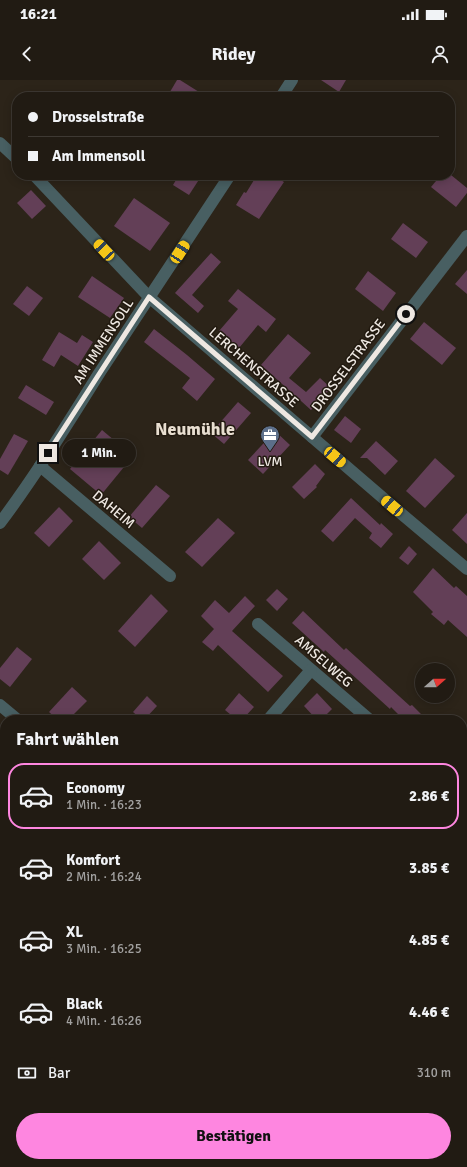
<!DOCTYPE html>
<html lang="de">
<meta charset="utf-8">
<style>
body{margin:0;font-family:Signika,sans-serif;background:#2d2821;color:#f1f3f6;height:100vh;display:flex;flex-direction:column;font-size:15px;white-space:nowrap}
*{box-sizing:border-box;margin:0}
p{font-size:13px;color:#a2a1a0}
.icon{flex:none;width:22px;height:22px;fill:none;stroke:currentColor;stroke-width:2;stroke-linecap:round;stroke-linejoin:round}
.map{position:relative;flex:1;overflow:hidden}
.sheet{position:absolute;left:0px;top:635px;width:467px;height:452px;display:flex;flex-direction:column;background:#211b13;border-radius:16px 16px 0 0;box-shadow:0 2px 10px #0003,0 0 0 1px #3e3933}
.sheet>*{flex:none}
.guide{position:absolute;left:12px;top:12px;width:443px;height:88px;border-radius:16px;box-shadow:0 2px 10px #0003,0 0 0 1px #3e3933;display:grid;align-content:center;height:88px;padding:0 16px;background:#211b13}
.needle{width:26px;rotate:69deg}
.tools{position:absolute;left:415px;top:583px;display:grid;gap:8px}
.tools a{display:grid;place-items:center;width:40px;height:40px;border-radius:50%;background:#211b13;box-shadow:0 2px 10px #0003,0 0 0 1px #3e3933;font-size:20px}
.end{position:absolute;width:18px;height:18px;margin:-9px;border:5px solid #eee8e2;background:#111;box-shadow:0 0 0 2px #111}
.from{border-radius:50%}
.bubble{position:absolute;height:28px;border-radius:14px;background:#211b13;box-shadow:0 2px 10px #0003,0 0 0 1px #3e3933;font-size:13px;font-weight:700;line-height:28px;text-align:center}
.car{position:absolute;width:12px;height:24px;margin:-12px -6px;border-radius:5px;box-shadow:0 0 3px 1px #0007;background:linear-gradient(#f5c518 24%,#345 0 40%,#f5c518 0 76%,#345 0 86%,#f5c518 0)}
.guide b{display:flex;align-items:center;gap:14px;height:38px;font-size:15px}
.guide b+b{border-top:1px solid #3e3933}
.guide i{width:10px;height:10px;background:#f1f3f6}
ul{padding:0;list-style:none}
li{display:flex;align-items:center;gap:12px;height:66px;margin:0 8px 6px;padding:0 8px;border:2px solid transparent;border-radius:16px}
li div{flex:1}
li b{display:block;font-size:15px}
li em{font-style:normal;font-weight:700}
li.on{border-color:#fe86e0}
li>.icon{width:36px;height:36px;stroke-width:1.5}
h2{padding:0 16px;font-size:18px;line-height:48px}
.pay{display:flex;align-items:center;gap:10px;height:44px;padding:0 16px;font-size:15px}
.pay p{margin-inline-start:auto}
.action{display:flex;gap:8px;margin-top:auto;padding:8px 16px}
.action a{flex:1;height:46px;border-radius:24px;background:#fe86e0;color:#111;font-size:16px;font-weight:700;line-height:46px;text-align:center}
.status{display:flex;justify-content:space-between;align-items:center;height:28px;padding:0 20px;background:#211b13;direction:ltr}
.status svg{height:11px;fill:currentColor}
header{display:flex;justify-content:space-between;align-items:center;height:52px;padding:0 16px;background:#211b13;font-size:18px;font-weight:700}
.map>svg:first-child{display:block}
.education{fill:#3a262a}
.green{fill:#1e422f}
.building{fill:#633f57}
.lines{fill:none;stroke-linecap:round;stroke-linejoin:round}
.minor{stroke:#485f62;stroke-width:12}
.route{stroke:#eee8e2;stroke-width:5}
.labels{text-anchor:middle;stroke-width:3;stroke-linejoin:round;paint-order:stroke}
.street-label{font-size:14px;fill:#eee8e2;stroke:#221a10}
.poi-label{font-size:14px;fill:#eee8e2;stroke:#221a10}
.district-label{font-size:18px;font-weight:bold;fill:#e8ded0;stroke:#221a10}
</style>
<div class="status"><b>16:21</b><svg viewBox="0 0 49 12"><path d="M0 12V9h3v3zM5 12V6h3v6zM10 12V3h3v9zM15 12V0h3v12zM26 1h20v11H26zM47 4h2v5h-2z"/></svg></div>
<header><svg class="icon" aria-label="back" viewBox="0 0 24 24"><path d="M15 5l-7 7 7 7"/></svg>Ridey<svg class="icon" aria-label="person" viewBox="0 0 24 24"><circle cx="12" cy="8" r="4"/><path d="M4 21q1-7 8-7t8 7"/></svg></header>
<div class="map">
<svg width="467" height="1087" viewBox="0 0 467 1087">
<rect width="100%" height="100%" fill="#2c2419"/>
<path class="education" d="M462,722l5,4v57l-5,3z"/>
<g class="green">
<path d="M5,705v64l-5,-3v-53z"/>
<path d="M462,916l5,4v167h-233l6,-5h222z"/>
<path d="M131,1082h100l-5,5h-90z"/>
</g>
<g class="building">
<path d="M177,0h3l27,17h-40z"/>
<path d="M321,0h25l-7,12z"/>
<path d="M179,95h23l-13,20 -16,-10z"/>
<path d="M257,95h16l11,7 -25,37 -23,-14 8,-13 2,1z"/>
<path d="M441,95h10l16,13v5l-11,14 -25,-20z"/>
<path d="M31,110l15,16 -14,13 -15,-16z"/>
<path d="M134,118l36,25 -20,28 -36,-25z"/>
<path d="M403,143l25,19 -12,16 -25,-19z"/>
<path d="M211,173l10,9 -29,33 12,11 -6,7 -23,-20z"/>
<path d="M467,190v24l-12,-10z"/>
<path d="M368,191l28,22 -13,18 -28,-22z"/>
<path d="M92,196l32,22 -14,20 -32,-21z"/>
<path d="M27,206l16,12 -14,18 -16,-12z"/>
<path d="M238,209l38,30 -10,13 -8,-7 -19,23 -20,-17 19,-22 -10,-8z"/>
<path d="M424,242l32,26 -14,17 -32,-26z"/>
<path d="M154,249l33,26 28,24 -18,22 -15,-13 8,-10 -46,-36z"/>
<path d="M59,252l18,11 5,-8 11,7 -15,24 -17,-11 -7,12 -12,-7z"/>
<path d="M288,254l23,19 -22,25 17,14 14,-14 11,10 -20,22 -50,-45z"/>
<path d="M26,305l28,17 -8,13 -28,-17z"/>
<path d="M238,322l13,11 -27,31 -13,-11z"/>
<path d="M345,336l16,13 -10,14 -17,-13z"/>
<path d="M102,350l31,26 -32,39 -31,-26z"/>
<path d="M275,351l15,14 -27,29 -15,-14z"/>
<path d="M14,354l14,7 -20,34 -8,-5v-11z"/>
<path d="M376,361l22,20 -13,14 -18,-17h-7z"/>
<path d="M435,378l20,18 -30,32 -19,-17z"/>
<path d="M315,384l10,10 -9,12 1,1 -13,12 -12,-12z"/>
<path d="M156,405l14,11 -28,32 -13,-11z"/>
<path d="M351,418l29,27 1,-2 12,11 -12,14 -12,-10 3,-5 -17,-15 -22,24 -12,-11z"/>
<path d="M59,427l14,14 -24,26 -15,-14z"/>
<path d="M467,433v31l-15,-14z"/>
<path d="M218,438l17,15 -33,34 -17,-15z"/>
<path d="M99,461l22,22 -17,17 -22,-21z"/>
<path d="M409,466l8,8 -9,11 -9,-7z"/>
<path d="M433,488l21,20 2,-2 11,10v41l-19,-17 -4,5 -13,-11 2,-2 -20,-20z"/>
<path d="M277,509l11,10 -11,12 -11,-11z"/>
<path d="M151,514l17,17 -33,36 -17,-16z"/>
<path d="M245,516l10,10 -23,25 51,45 -15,16 -50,-47 -5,6 -11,-9 12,-13 -13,-13 14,-16 14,13z"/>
<path d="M303,531l41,39 2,-2 64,58 2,-1 15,15h-23l-13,-13 -1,2 -65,-59 -1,2 -32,-29z"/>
<path d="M17,567l15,12 -22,28 -10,-8v-11z"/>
<path d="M72,607l15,14 -19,19h-10l-9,-8z"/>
<path d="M239,613l15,14 -12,13h-5l-12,-10z"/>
<path d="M317,613l15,16 -11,11h-4l-13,-14z"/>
<path d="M147,616l10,10 -13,14h-2l-9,-8z"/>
</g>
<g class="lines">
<g class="minor">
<path d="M281,17l11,-17"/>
<path d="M0,63l17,16"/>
<path d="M34,95l115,122 255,219 63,53"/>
<path d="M312,357l155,-201"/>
<path d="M40,386l130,110"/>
<path d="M0,443c36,-48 68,-100 100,-151 43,-66 87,-131 130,-197"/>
<path d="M258,544l112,96"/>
<path d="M0,625l18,15"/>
<path d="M268,640l43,-50"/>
<path d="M462,717l5,4"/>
<path d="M462,806l5,-5"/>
<path d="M0,945l5,-6"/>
<path d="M123,1082l4,5"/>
<path d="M64,1087l5,-5"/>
</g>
</g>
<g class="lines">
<path class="route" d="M48,373l101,-156 163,140 94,-123"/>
</g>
<defs>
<g id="office-pin" transform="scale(1)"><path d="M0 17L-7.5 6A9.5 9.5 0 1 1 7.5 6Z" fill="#5c6f8a" stroke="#221a10"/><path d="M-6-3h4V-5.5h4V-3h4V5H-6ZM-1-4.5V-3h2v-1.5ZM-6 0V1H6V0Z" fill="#fff"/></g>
</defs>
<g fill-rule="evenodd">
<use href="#office-pin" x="270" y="355"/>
</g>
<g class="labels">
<g class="street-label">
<text transform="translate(103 261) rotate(-57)" y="5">AM IMMENSOLL</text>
<text transform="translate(348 285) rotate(-53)" y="5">DROSSELSTRASSE</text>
<text transform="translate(254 287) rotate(41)" y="5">LERCHENSTRASSE</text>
<text transform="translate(114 429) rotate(40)" y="5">DAHEIM</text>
<text transform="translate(324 581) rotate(41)" y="5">AMSELWEG</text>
</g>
<g class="poi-label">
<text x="270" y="386">LVM</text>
</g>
<g class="district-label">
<text x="195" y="355">Neumühle</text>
</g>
</g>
</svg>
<div class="tools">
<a><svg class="needle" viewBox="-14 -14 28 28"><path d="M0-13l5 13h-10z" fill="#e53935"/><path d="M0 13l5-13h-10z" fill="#a2a1a0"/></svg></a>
</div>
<i class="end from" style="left:406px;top:234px"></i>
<i class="end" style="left:48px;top:373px"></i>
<div class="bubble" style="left:62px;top:359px;width:74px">1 Min.</div>
<i class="car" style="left:104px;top:170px;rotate:317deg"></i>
<i class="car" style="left:180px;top:172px;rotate:33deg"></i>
<i class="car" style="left:335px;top:377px;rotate:131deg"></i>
<i class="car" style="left:392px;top:426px;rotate:311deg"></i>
<div class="guide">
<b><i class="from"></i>Drosselstraße</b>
<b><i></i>Am Immensoll</b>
</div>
<section class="sheet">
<h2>Fahrt wählen</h2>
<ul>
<li class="on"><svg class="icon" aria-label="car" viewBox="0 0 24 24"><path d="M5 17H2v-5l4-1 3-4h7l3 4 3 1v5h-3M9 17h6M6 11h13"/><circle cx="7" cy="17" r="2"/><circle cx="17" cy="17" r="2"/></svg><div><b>Economy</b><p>1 Min. · 16:23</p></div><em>2.86 €</em></li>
<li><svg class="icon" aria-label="car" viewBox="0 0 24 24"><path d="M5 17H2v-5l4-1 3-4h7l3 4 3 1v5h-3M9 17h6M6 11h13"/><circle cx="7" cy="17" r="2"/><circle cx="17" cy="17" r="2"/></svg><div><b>Komfort</b><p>2 Min. · 16:24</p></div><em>3.85 €</em></li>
<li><svg class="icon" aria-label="car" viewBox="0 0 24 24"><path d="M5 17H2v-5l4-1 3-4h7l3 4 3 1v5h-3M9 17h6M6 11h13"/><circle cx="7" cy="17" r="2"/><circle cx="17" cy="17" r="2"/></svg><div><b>XL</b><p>3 Min. · 16:25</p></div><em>4.85 €</em></li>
<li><svg class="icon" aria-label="car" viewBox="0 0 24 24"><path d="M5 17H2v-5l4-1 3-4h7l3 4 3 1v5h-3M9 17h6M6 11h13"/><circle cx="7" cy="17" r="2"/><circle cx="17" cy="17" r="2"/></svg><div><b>Black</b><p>4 Min. · 16:26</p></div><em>4.46 €</em></li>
</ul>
<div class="pay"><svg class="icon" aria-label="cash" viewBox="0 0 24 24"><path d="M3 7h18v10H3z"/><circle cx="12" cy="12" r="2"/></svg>Bar<p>310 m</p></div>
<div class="action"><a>Bestätigen</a></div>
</section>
</div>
